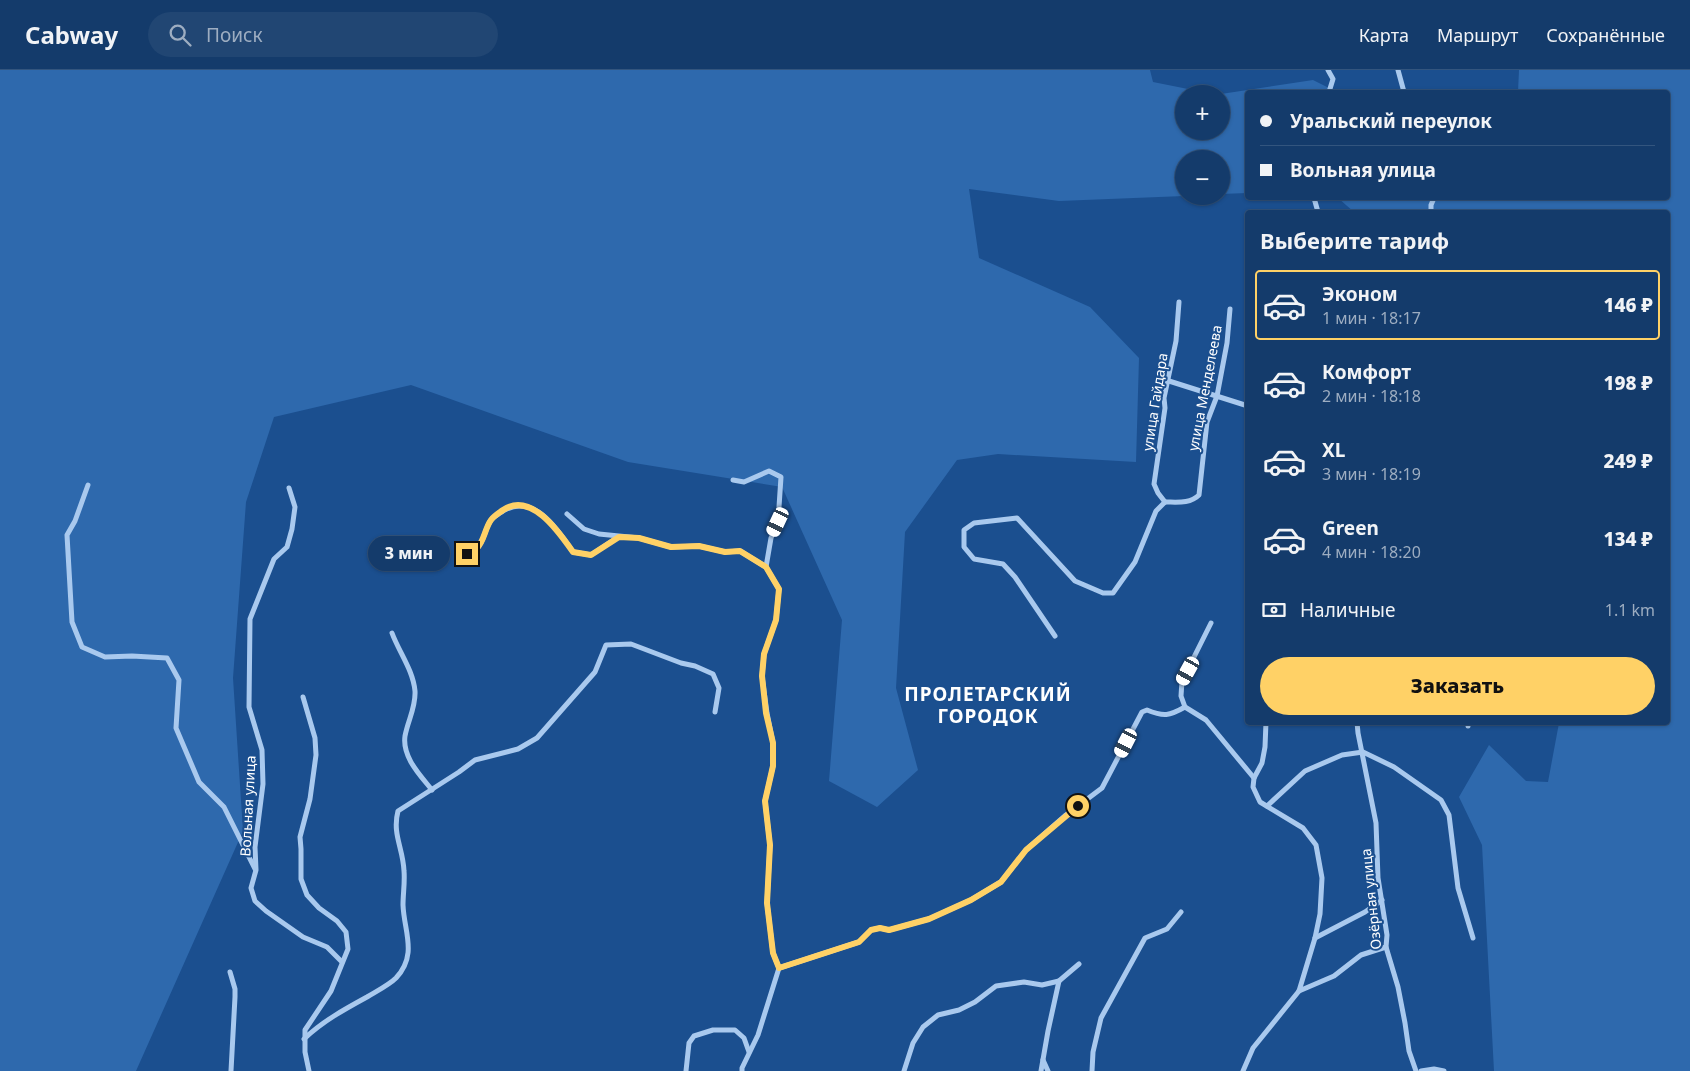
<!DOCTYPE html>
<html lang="ru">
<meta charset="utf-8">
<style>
body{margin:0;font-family:"Noto Sans",sans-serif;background:#214673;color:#f1f3f6;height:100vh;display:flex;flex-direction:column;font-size:19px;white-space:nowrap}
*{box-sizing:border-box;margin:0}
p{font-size:16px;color:#9dadc1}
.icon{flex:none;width:28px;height:28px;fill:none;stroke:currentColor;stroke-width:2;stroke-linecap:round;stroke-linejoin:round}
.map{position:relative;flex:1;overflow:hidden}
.details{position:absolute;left:1245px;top:140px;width:425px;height:515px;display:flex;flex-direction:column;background:#143b6b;border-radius:5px;box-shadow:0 1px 4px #0004,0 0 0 1px #33557e}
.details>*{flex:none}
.banner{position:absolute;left:1245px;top:20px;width:425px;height:110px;border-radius:5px;box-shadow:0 1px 4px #0004,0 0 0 1px #33557e;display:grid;align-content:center;height:110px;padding:0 15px;background:#143b6b}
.tools{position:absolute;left:1175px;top:15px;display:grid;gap:10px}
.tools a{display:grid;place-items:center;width:55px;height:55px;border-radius:50%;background:#143b6b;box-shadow:0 1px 4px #0004,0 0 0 1px #33557e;font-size:25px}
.end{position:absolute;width:22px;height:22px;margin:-11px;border:6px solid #ffd166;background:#111;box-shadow:0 0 0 2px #111}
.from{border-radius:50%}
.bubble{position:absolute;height:35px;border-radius:18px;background:#143b6b;box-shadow:0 1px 4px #0004,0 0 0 1px #33557e;font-size:16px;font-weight:800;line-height:35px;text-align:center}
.car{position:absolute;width:15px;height:30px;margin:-15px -8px;border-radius:6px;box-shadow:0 0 4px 1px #0007;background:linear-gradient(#fff 24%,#345 0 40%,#fff 0 76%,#345 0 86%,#fff 0)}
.banner b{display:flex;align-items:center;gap:18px;height:48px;font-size:19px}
.banner b+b{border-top:1px solid #33557e}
.banner i{width:12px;height:12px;background:#f1f3f6}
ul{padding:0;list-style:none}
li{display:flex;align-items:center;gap:15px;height:70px;margin:0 10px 8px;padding:0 5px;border:2px solid transparent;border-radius:5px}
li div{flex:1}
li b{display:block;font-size:19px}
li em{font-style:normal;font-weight:800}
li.current{border-color:#ffd166}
li>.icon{width:45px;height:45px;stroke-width:1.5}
h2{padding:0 15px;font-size:22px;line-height:60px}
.pay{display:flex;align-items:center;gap:12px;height:55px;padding:0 15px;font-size:19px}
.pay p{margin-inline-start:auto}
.button{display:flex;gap:10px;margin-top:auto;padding:10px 15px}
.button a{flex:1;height:58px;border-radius:30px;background:#ffd166;color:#111;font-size:20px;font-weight:800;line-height:58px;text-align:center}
header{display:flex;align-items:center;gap:30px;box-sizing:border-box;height:70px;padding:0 25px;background:#143b6b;border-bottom:1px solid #33557e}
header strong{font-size:24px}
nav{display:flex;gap:28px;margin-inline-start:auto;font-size:18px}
.search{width:350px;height:45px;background:#214673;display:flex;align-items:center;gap:12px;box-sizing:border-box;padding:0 18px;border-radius:28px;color:#9dadc1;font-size:19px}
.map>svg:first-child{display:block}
.green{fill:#2e69ad}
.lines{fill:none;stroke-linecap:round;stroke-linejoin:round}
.street{stroke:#a9c9ee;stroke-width:5}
.route{stroke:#ffd166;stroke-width:6}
.labels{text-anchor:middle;stroke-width:4;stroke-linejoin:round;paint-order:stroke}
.street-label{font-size:14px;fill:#fff;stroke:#1b4f8f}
.district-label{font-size:19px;font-weight:bold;letter-spacing:1px;fill:#fff;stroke:#1b4f8f}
</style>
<header>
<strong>Cabway</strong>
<div class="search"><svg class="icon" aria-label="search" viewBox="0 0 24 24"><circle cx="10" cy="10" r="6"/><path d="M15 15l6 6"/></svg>Поиск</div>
<nav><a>Карта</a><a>Маршрут</a><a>Сохранённые</a></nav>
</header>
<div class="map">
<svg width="1690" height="1001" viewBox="0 0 1690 1001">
<rect width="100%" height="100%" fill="#1b4f8f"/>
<g class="green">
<path d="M0,0h1150l3,12 60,12h-29v37h37v-37l92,-14 24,12h-89l-1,101 -26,1v-35h-37v37l-125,5 -90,-12 10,69 111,49 49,51 -3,104 -138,-8 -41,6 -52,72 -9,156 22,82 -41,37 -48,-26 13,-161 -60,-133 -154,-25 -217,-77 -137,32 -28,85 -13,176 10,153 -107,240h-136z"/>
<path d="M1519,0h171v1001h-196l-12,-226 -23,-48 30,-52 37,36 22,1 11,-59 109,-1v-510h-314l-16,-14h154l19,2v-2h157v-106h-150z"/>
</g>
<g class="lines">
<g class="street">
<path d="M1328,0l5,9 -4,13"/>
<path d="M1398,0l6,22"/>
<path d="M1314,128l4,14"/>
<path d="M1431,142v-7l3,-7"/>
<path d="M1169,311l79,25"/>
<path d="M733,410l11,2 25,-11 12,6 -3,45 -7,16 -5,29"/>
<path d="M88,415l-13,36 -8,14 5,87 10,25 23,10 27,-1 35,2 12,22 -3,48 23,54 25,25 31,62"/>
<path d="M289,418l6,19 -3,22 -5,18 -13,12 -24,60 -1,88 13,43 1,34 -8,63 1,23 -5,18 4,13 11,10 37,26 24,10 15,15"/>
<path d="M1165,432c12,0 25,2 34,-7l8,-73 10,-26 10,-53 3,-34"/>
<path d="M1165,432l-7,-9 -4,-9 11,-76 -1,-10 12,-57 3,-39"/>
<path d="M567,444l17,15 15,5 40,4 32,9 28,-1 26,6 15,-1 26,16 13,22 -3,31 -12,34 -2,22 5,37 6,30v23l-8,35 5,44 -3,58 6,50 6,15 -21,67 -16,33v3"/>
<path d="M467,484c3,-2 7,-4 10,-6 7,-6 8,-20 14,-28 2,-3 6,-5 9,-7 32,-23 57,15 73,39l18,3 27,-18"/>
<path d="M1211,553l-29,58 -1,15 4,11 21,13 48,58"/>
<path d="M392,563c7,19 21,37 23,58 1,16 -7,29 -10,45 -3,21 15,39 27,54"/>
<path d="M1055,566l-40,-59 -12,-13 -29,-5 -10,-12v-17l10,-7 43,-5 58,63 28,12h10l22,-31 21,-51 9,-9"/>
<path d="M303,627l12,41 1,17 -6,44 -10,38 1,12v30l6,16 12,13 18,13 9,11 2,17 -17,42 -26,39v22l4,19"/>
<path d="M1357,652l1,11 18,90 2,55 9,57 -1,12 12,40 7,36 4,28 7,20"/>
<path d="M1468,656v-4"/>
<path d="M1267,736l38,-35 37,-16 21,-3 31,15 47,33 8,15 9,73 15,50"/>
<path d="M1315,868l50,-26 17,-12"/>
<path d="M779,898l80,-26 12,-12 9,-2 9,2 40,-11 42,-19 30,-18 25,-32 40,-35 36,-27 40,-76 5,-2c17,7 22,6 38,-3"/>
<path d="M230,902l5,17v8l-4,74"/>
<path d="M1299,921l35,-15 27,-21 25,-8"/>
<path d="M304,969c19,-18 41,-30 63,-42 10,-6 22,-12 29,-19 22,-24 8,-46 7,-73 0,-11 2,-23 1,-34 -1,-23 -12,-37 -6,-60l61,-39 16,-12 43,-11 19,-11 58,-66 11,-27 25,-1 50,19 14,3 18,8 6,14 -4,24"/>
<path d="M1043,990l5,11"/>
<path d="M686,1001l3,-28 5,-7 19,-6h22l9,8 5,14"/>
<path d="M904,1001l9,-28 10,-16 15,-12 21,-5 16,-8 21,-16 28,-4 18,3 17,-4"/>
<path d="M1041,1001l7,-40 11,-50 20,-17"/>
<path d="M1092,1001l1,-19 8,-34 44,-80 22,-9 14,-17"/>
<path d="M1243,1001l10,-23 46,-57 16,-53 5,-24 2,-36 -6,-33 -13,-17 -43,-26 -7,-15 1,-9 8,-15 3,-16 1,-25"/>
<path d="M1421,1001l13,-2 10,2"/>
</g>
</g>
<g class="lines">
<path class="route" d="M467,484c3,-2 7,-4 10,-6 7,-6 8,-20 14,-28 3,-4 8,-7 12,-10 28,-19 56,22 70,42l18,3 28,-18 20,1 32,9 28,-1 26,6 15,-1 26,16 13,22 -3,31 -12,34 -2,22 4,37 7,30v23l-8,35 5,44 -3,58 6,50 6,15 80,-26 12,-12 9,-2 9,2 40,-11 42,-19 30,-18 25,-32 52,-44"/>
</g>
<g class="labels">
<g class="street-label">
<text transform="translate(1205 318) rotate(-79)" y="5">улица Менделеева</text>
<text transform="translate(1155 332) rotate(-81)" y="5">улица Гайдара</text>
<text transform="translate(248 736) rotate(-87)" y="5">Вольная улица</text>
<text transform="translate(1371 829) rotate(-96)" y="5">Озёрная улица</text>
</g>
<g class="district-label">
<text x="988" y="631">ПРОЛЕТАРСКИЙ<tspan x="988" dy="22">ГОРОДОК</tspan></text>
</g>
</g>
</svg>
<div class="tools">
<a>+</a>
<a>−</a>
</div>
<i class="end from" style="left:1078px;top:736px"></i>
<i class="end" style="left:467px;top:484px"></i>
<div class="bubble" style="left:368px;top:466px;width:82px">3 мин</div>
<i class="car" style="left:778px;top:452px;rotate:205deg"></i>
<i class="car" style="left:1188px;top:601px;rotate:209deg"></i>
<i class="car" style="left:1126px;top:673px;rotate:207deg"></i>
<div class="banner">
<b><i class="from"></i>Уральский переулок</b>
<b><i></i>Вольная улица</b>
</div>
<section class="details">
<h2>Выберите тариф</h2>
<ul>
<li class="current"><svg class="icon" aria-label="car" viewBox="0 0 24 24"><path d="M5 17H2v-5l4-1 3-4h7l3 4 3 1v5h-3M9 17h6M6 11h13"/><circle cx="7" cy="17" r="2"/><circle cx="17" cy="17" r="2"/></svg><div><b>Эконом</b><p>1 мин · 18:17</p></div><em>146 ₽</em></li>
<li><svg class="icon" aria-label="car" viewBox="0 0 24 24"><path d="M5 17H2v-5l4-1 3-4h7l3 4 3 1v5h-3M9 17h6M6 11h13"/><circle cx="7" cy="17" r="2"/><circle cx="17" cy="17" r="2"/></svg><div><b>Комфорт</b><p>2 мин · 18:18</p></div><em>198 ₽</em></li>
<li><svg class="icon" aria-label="car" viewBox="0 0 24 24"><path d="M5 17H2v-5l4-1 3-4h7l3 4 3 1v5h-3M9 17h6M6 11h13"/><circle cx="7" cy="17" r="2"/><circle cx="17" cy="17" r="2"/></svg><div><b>XL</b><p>3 мин · 18:19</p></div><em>249 ₽</em></li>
<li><svg class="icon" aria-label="car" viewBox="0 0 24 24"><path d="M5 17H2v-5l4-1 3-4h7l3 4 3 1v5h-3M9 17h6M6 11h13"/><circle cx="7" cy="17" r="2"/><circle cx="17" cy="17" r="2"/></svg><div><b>Green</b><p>4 мин · 18:20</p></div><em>134 ₽</em></li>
</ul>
<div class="pay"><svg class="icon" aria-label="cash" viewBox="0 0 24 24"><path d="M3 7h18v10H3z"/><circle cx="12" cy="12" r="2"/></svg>Наличные<p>1.1 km</p></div>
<div class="button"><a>Заказать</a></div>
</section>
</div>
